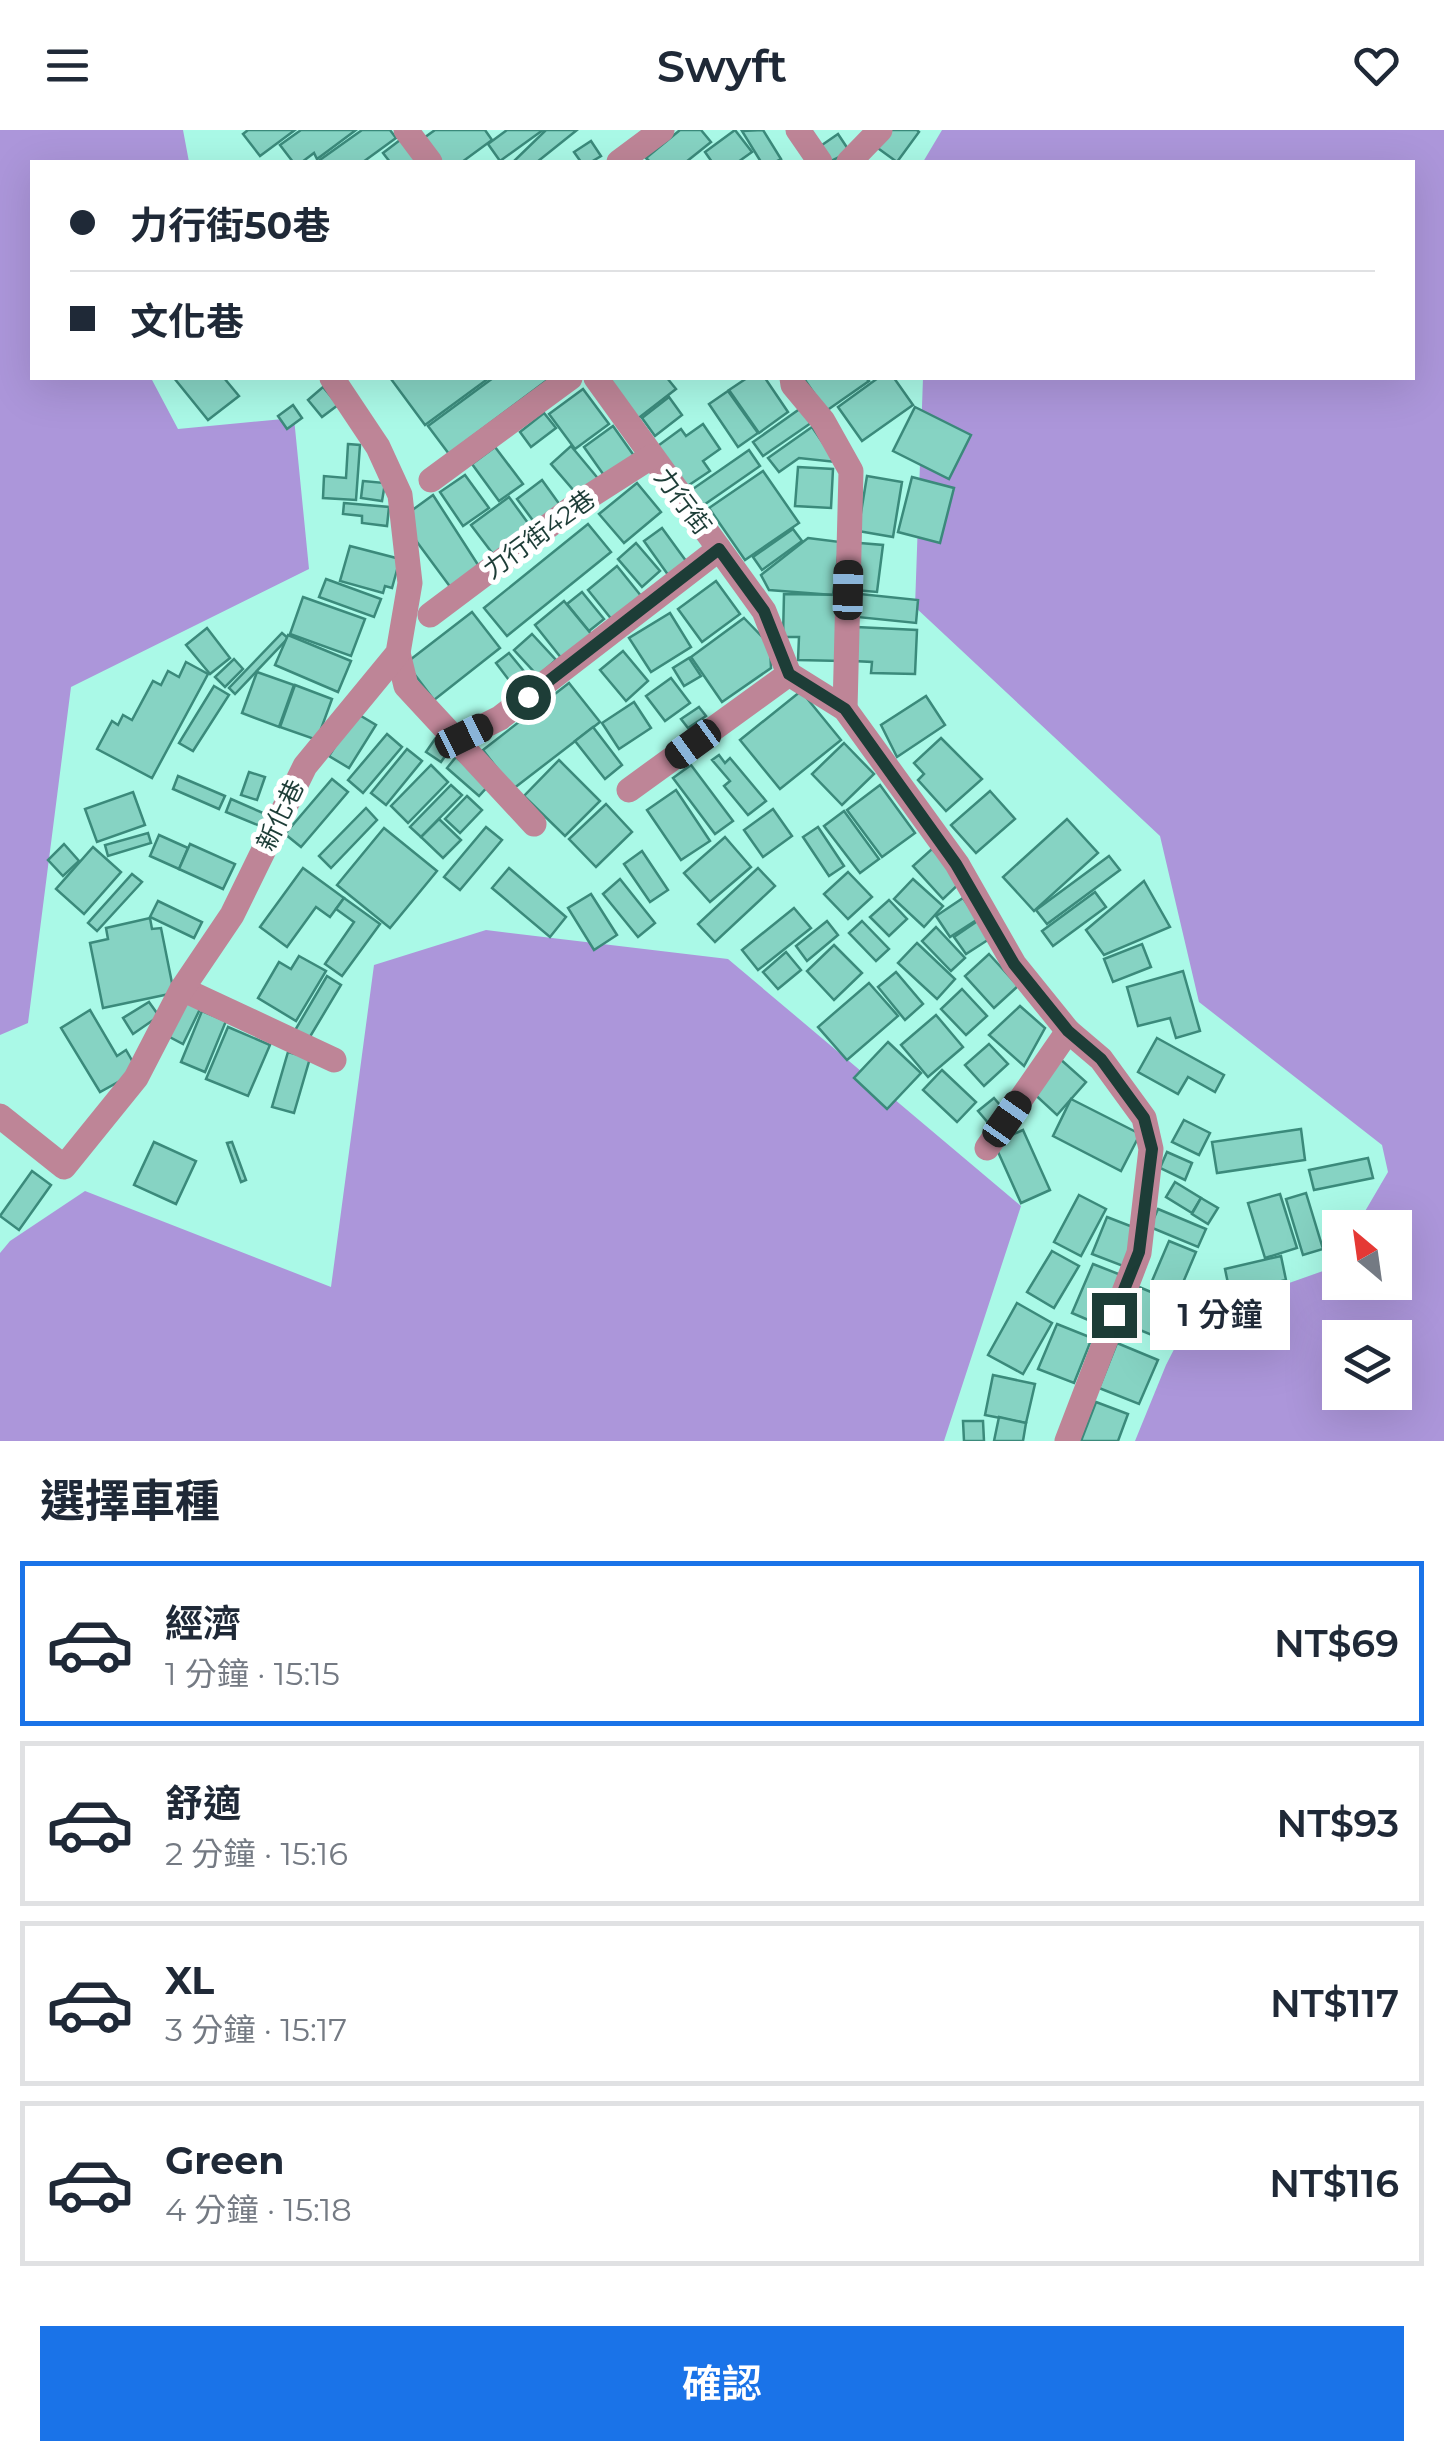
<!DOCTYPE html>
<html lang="zh-TW">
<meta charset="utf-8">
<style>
body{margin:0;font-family:Montserrat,"Noto Sans TC",sans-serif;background:#f6f6f7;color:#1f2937;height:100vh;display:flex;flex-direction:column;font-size:38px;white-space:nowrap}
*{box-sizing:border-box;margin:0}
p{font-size:32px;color:#747a83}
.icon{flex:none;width:55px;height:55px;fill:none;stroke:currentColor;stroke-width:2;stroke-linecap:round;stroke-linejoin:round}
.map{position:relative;height:1311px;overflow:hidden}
.sheet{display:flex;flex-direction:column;background:#fff;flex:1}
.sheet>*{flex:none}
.guide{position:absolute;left:30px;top:30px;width:1385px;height:220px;border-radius:0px;box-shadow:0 10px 40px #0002;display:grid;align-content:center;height:220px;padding:0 40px;background:#fff}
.needle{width:65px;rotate:331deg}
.controls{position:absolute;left:1322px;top:1080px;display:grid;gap:20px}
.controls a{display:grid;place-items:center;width:90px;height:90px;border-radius:0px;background:#fff;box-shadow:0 10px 40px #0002;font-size:50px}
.end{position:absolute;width:45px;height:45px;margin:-22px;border:12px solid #1d3d37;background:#fff;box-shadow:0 0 0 5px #fff}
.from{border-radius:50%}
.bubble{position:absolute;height:70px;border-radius:0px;background:#fff;box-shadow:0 10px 40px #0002;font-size:32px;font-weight:600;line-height:70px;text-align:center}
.car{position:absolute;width:30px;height:60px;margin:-30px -15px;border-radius:12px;box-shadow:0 0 8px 2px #0007;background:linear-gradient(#222 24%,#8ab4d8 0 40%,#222 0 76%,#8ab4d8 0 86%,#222 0)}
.guide b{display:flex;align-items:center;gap:35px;height:95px;font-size:38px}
.guide b+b{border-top:2px solid #e0e1e3}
.guide i{width:25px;height:25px;background:#1f2937}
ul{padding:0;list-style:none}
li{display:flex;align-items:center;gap:30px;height:165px;margin:0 20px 15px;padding:0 20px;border:5px solid #e0e1e3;border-radius:0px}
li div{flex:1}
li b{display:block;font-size:38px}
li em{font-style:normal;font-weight:600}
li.on{border-color:#1a73e8}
li>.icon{width:90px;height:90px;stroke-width:1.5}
h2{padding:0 40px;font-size:45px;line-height:120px}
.cta{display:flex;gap:20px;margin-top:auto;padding:20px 40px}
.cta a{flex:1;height:115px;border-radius:0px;background:#1a73e8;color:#fff;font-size:40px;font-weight:600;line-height:115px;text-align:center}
header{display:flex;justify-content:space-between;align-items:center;height:130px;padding:0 40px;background:#fff;font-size:45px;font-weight:600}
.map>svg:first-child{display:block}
.forest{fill:#ac96da;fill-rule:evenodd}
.building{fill:#86d3c3;stroke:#3b8a7b;stroke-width:2.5}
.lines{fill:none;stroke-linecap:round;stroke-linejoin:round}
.minor{stroke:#be8597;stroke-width:25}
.route{stroke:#1d3d37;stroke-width:12}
.labels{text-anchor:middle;stroke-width:10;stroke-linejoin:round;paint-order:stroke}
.street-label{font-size:25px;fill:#1d3d37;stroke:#fff}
</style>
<header><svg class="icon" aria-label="menu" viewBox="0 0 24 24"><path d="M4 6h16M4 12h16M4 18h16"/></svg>Swyft<svg class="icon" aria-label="heart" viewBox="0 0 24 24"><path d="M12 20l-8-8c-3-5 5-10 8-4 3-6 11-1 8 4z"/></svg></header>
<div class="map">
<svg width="1444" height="1311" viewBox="0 0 1444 1311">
<rect width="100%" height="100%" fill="#aaf9e7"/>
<g class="forest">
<path d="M0,0h183l6,32h-157v216h119l27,51 116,-11 15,151 -238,118 -43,336 -28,12z"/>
<path d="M942,0h502v1311h-309l31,-76 24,-47 150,-53v17h55v-54l-34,-1 3,-14 24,-41 -6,-27 -183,-143 -39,-166 -245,-229 8,-229h489v-216h-489zM1340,1208h55v54h-55z"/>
<path d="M486,800l242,29 293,247 -77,235h-944v-188l10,-12 75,-50 246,96 43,-322z"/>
</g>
<g class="building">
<path d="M248,0h47l-35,26 -17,-22z"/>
<path d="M301,0h55l-39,29 -3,-6 -12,9h-9l-13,-17z"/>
<path d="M362,0h28l6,8 -33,24h-46z"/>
<path d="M435,0h50l7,10 -30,22h-24l-17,-22z"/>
<path d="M507,0h36l-43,31 -12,-17z"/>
<path d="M546,0h31l-40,32h-24z"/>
<path d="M680,0h21l10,12 -25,20h-36l-4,-4z"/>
<path d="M735,0l17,22 -14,10h-26l-7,-10z"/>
<path d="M763,0l18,29 -6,3h-14l-19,-31z"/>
<path d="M876,0h41l2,2 -22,30 -29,-21z"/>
<path d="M838,4l12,18 -21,10 -10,-15z"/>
<path d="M404,7l20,25h-34l-7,-9z"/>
<path d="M591,11l10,15 -10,6h-10l-7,-10z"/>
<path d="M174,248h50l15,18 -31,24z"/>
<path d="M393,248h96l-64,47 -34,-46z"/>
<path d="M493,248h57l-101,76 -21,-28z"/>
<path d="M603,248h64l9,11 -40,31z"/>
<path d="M747,248h18l23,34 -29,21 -30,-43z"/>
<path d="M808,248h58l3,3 -43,30 -21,-31z"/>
<path d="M878,248h16l19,27 -51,36 -24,-34z"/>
<path d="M323,257l15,18 -16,12 -14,-17z"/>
<path d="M583,259l26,35 -34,25 -26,-35z"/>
<path d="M728,261l30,42 -20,14 -29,-43z"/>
<path d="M669,267l13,18 -27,21 -13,-18z"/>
<path d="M293,275l9,13 -15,11 -9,-13z"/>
<path d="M915,277l56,28 -22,44 -56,-28z"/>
<path d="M801,278l10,15 -48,33 -10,-14z"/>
<path d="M544,283l12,15 -25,19 -11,-15z"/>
<path d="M703,294l17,25 -17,12 7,10 -27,18 -28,-41 26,-19 5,7z"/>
<path d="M613,296l24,34 -29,21 -24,-34z"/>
<path d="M812,297l24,35 -37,-4 -20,14 -11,-14z"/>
<path d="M348,314l12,1 -4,55 -33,-2 1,-22 22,2z"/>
<path d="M571,316l30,36 -20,17 -30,-35z"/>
<path d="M495,317l28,37 -24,17 -27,-37z"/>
<path d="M749,320l11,16 -62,43 -11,-16z"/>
<path d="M798,337l35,2 -2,39 -36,-2z"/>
<path d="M763,341l36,52 -54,37 -36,-52z"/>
<path d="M465,345l24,33 -26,18 -23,-34z"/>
<path d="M867,346l35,6 -9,55 -35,-6z"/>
<path d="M912,347l42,11 -14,55 -42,-11z"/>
<path d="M542,350l23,32 -25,18 -23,-31z"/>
<path d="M363,351l22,2 -3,18 -21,-3z"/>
<path d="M637,353l24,29 -37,31 -25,-29z"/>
<path d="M433,365l49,76 -28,21 -54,-73z"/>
<path d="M509,367l27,37 -37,28 -28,-37z"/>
<path d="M344,373l45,4 -2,19 -25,-3v-7l-19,-2z"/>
<path d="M588,394l23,28 -104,84 -23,-28z"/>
<path d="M662,398l27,37 -18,14 -27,-38z"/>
<path d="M793,399l9,12 -40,29 -9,-13z"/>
<path d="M808,408l32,4 -7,53 -64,-5 -8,-15z"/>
<path d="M636,413l24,28 -18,16 -24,-28z"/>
<path d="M860,413l23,2 -6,47 -22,-2z"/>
<path d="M350,416l50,13 -8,29 -7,-2 -2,7 -43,-12z"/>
<path d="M617,436l29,36 -29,24 -29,-36z"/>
<path d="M326,449l55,20 -7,18 -55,-20z"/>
<path d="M716,451l24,33 -38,28 -24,-33z"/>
<path d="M582,462l22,27 -15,12 -22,-27z"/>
<path d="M784,464l60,1 -2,66 -44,-1 1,-23h-16z"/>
<path d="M860,464l58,6 -2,23 -59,-6z"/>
<path d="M303,467l62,22 -14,37 -61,-22z"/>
<path d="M564,471l28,34 -30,24 -27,-34z"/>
<path d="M472,482l28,36 -66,52 -28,-37z"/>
<path d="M670,483l21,34 -40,25 -22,-34z"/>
<path d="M744,488l26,27 1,23 -49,34 -31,-45z"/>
<path d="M856,497l61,3 -2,44 -44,-1 1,-11 -18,-1z"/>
<path d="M207,498l23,30 -20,16 -24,-29z"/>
<path d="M282,503l6,5 -53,56 -6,-6z"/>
<path d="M532,504l24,26 -18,16 -24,-26z"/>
<path d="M288,505l63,26 -13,31 -63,-27z"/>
<path d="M623,521l25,30 -22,20 -26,-31z"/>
<path d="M509,523l23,28 -14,11 -22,-29z"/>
<path d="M689,528l12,18 -17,10 -11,-18z"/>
<path d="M234,529l9,10 -18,18 -10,-10z"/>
<path d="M186,532l22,12 -56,104 -55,-29 15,-28 6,4 5,-10 9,5 21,-39 8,4 7,-14 11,6z"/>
<path d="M257,542l37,13 -15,42 -37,-14z"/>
<path d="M671,548l19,25 -25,18 -19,-25z"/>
<path d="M569,553l31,39 -87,67 -30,-39z"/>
<path d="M295,555l37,14 -15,41 -37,-13z"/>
<path d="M214,556l15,9 -36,56 -14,-8z"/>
<path d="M801,561l40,49 -61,49 -40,-49z"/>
<path d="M926,566l19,29 -48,32 -16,-32z"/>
<path d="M634,572l17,26 -32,21 -17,-26z"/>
<path d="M699,577l7,9 -18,12 -7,-9z"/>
<path d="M356,583l20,12 -27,43 -20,-12z"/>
<path d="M593,597l29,38 -17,14 -30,-38z"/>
<path d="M387,604l15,13 -39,46 -15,-13z"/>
<path d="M941,608l41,41 -36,32 -28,-31 6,-6 -10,-11z"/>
<path d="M435,609l15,10 -9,13 -15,-10z"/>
<path d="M844,613l30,31 -32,31 -30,-31z"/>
<path d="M407,619l15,12 -36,44 -15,-12z"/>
<path d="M719,625l6,8 5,-5 36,43 -18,14 -24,-29 6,-5 -18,-21z"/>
<path d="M456,627l33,28 -10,11 -32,-28z"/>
<path d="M559,630l41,41 -35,35 -41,-40z"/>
<path d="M431,635l17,17 -40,41 -17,-17z"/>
<path d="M691,635l42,56 -18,13 -42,-56z"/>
<path d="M249,642l16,5 -8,23 -16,-5z"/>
<path d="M178,646l47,20 -6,13 -46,-20z"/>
<path d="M332,649l16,13 -47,55 -16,-13z"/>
<path d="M451,655l11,10 -41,42 -11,-10z"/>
<path d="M880,655l35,48 -33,24 -35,-47z"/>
<path d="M676,660l34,51 -29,19 -34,-50z"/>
<path d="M990,661l25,28 -39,34 -25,-28z"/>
<path d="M133,662l12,33 -48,17 -12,-33z"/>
<path d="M467,666l15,14 -22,23 -15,-14z"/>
<path d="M231,669l39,17 -5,12 -39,-16z"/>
<path d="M606,674l26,28 -36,35 -27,-28z"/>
<path d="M366,678l11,12 -46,48 -12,-12z"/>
<path d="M773,679l19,27 -29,21 -19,-27z"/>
<path d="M844,681l35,48 -19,14 -36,-47z"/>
<path d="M439,689l22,21 -18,18 -22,-21z"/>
<path d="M1067,689l31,34 -64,58 -31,-34z"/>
<path d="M486,697l16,13 -42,50 -16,-13z"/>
<path d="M818,697l26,39 -15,10 -26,-39z"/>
<path d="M384,698l53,43 -47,57 -53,-43z"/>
<path d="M148,703l3,10 -43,13 -3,-11z"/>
<path d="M159,705l29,13 -9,21 -29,-13z"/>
<path d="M725,707l26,30 -41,35 -26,-29z"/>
<path d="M64,714l15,17 -16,15 -15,-16z"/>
<path d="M190,714l45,20 -12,25 -44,-20z"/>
<path d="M93,717l28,25 -37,42 -28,-25z"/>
<path d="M932,719l30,32 -19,18 -30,-33z"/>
<path d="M642,721l26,39 -18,12 -26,-38z"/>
<path d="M1109,726l11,14 -73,54 -11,-14z"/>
<path d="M303,738l41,30 -14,19 -14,-10 -29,40 -27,-20z"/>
<path d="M509,738l57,49 -16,20 -58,-49z"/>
<path d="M758,738l17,18 -60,56 -17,-18z"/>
<path d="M848,742l24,25 -24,22 -24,-25z"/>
<path d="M132,744l10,8 -45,49 -9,-8z"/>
<path d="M620,749l35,44 -17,14 -35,-43z"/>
<path d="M913,749l30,27 -19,21 -30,-28z"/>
<path d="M1144,751l26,46 -66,28 -18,-25z"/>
<path d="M1095,762l11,15 -53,39 -11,-15z"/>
<path d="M591,764l26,41 -23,15 -26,-42z"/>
<path d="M344,768l36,26 -38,52 -17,-12 29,-42 -18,-13z"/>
<path d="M963,768l15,21 -28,18 -14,-21z"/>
<path d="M889,770l18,19 -18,17 -19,-19z"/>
<path d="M158,771l44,21 -8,16 -44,-21z"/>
<path d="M794,778l17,20 -53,42 -16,-20z"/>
<path d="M150,788l2,11 9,-1 13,65 -71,15 -13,-65 18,-4 -2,-11z"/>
<path d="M982,788l12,18 -28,18 -12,-17z"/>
<path d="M827,791l11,14 -31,26 -11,-15z"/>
<path d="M862,791l27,28 -13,12 -27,-28z"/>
<path d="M936,797l29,31 -14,13 -29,-30z"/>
<path d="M917,813l38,36 -18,20 -39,-36z"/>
<path d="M1142,814l9,23 -38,15 -9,-23z"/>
<path d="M834,815l28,28 -28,27 -27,-29z"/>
<path d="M786,822l15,18 -23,19 -15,-17z"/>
<path d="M989,824l29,32 -24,22 -29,-32z"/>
<path d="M299,826l27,15 -30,50 -38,-23 21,-36 12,7z"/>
<path d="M1183,841l17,60 -24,7 -6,-20 -32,8 -11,-39z"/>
<path d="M896,842l27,32 -18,16 -27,-33z"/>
<path d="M327,846l14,9 -33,55 -14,-8z"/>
<path d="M869,853l29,33 -51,44 -29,-33z"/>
<path d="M962,859l25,27 -21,19 -25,-26z"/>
<path d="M180,867l21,10 -18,37 -21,-11z"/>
<path d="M149,872l10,14 -26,18 -10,-16z"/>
<path d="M1020,876l25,22 -21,38 -35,-31z"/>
<path d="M90,880l27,46 9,-6 12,21 -38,21 -39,-64z"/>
<path d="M202,881l24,10 -21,51 -24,-10z"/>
<path d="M936,885l27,32 -35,30 -27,-32z"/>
<path d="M228,897l42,18 -22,51 -42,-17z"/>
<path d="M1157,908l67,37 -9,17 -27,-15 -10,17 -40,-22z"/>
<path d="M888,912l33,31 -34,36 -33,-31z"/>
<path d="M989,914l19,20 -24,22 -19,-21z"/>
<path d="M288,922l22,6 -16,55 -22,-6z"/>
<path d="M1059,928l27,24 -29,33 -27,-25z"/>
<path d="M942,940l34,32 -19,20 -34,-32z"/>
<path d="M994,968l12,14 -16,13 -12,-14z"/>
<path d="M1071,969l69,35 -19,37 -68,-35z"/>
<path d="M1184,990l26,13 -11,22 -27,-13z"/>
<path d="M1301,999l4,31 -88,13 -5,-31z"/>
<path d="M1023,1000l27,60 -29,13 -27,-60z"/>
<path d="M154,1012l42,19 -20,43 -42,-19z"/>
<path d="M232,1012l14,38 -5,2 -14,-39z"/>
<path d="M1167,1022l25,11 -7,17 -25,-12z"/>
<path d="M1368,1028l5,20 -59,12 -5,-20z"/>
<path d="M32,1041l19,14 -32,45 -19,-14z"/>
<path d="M1175,1052l26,16 -9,15 -26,-16z"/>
<path d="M1306,1063l17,56 -20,6 -17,-56z"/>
<path d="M1280,1064l17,54 -32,10 -17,-55z"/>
<path d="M1079,1065l27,14 -25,47 -27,-14z"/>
<path d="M1201,1068l17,10 -10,16 -16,-10z"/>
<path d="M1158,1079l48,20 -8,18 -48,-20z"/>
<path d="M1107,1087l31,12 -15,37 -31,-12z"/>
<path d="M1169,1111l27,11 -17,40 -27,-11z"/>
<path d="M1052,1121l27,15 -25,42 -27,-16z"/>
<path d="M1281,1126l5,24 -56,13 -5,-24z"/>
<path d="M1093,1134l28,11 -21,50 -28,-12z"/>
<path d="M1139,1157l36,15 -16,36 -36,-15z"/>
<path d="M1017,1173l35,20 -29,51 -35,-19z"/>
<path d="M1057,1194l35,14 -18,45 -36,-14z"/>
<path d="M1117,1213l41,17 -19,44 -40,-16z"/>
<path d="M993,1245l42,9 -9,39 -41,-8z"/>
<path d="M1096,1272l32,12 -10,27h-37z"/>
<path d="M999,1287l27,6 -3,18h-29z"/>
<path d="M963,1291h20l1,20h-20z"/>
</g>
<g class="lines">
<g class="minor">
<path d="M406,0l24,32"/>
<path d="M798,0l22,32"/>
<path d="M619,32l43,-32"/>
<path d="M849,32l31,-32"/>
<path d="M596,248l168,233 25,63 56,35 112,155 57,100 54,67 33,28 43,59 7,31 -12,104 -72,188"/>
<path d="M792,248l1,7 30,36 28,50 -6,238"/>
<path d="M431,350l139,-102"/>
<path d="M430,485l149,-112 72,-46"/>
<path d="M398,523l8,33 128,138"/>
<path d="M464,606l36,-18 219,-169"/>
<path d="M629,660l160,-116"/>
<path d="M182,859l152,71"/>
<path d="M0,986l64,51 72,-89 46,-89 50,-74 73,-149 93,-113 12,-70 -10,-88 -22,-48 -46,-69"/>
<path d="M987,1018l81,-117"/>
</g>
</g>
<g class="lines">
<path class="route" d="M528,567l191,-148 45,62 25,63 56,35 111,155 58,100 54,67 33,28 43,59 8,31 -13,103 -25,63"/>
</g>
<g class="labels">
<g class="street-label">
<text transform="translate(683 371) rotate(53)" y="9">力行街</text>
<text transform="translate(539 404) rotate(-36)" y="9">力行街42巷</text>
<text transform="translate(280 685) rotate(-64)" y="9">新化巷</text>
</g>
</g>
</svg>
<div class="controls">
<a><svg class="needle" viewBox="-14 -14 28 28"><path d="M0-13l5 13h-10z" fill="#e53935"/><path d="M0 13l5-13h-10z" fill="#747a83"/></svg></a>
<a><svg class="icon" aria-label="layers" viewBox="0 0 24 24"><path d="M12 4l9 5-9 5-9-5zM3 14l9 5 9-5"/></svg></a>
</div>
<i class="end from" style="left:528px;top:567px"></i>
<i class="end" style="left:1114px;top:1185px"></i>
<div class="bubble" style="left:1150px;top:1150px;width:140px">1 分鐘</div>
<i class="car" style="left:848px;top:460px;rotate:1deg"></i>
<i class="car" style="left:464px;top:606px;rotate:64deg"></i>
<i class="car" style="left:693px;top:614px;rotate:234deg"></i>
<i class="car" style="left:1007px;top:989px;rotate:35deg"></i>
<div class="guide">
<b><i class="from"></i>力行街50巷</b>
<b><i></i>文化巷</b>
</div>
</div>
<section class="sheet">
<h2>選擇車種</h2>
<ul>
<li class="on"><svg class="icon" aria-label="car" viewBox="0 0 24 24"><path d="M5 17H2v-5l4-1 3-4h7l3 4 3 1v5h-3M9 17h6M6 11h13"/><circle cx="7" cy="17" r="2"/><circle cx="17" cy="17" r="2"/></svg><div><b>經濟</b><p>1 分鐘 · 15:15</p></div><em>NT$69</em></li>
<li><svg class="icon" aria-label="car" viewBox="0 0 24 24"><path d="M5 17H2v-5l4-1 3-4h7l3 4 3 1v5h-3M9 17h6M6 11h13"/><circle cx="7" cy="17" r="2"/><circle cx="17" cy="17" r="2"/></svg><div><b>舒適</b><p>2 分鐘 · 15:16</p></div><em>NT$93</em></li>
<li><svg class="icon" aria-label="car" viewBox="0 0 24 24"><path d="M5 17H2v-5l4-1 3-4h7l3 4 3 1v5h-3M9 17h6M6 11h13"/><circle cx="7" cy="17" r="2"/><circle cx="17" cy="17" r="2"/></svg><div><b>XL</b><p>3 分鐘 · 15:17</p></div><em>NT$117</em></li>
<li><svg class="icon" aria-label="car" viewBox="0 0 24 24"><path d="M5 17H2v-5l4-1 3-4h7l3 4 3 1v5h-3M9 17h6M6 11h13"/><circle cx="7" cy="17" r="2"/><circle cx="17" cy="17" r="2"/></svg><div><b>Green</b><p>4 分鐘 · 15:18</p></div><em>NT$116</em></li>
</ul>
<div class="cta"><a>確認</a></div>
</section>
